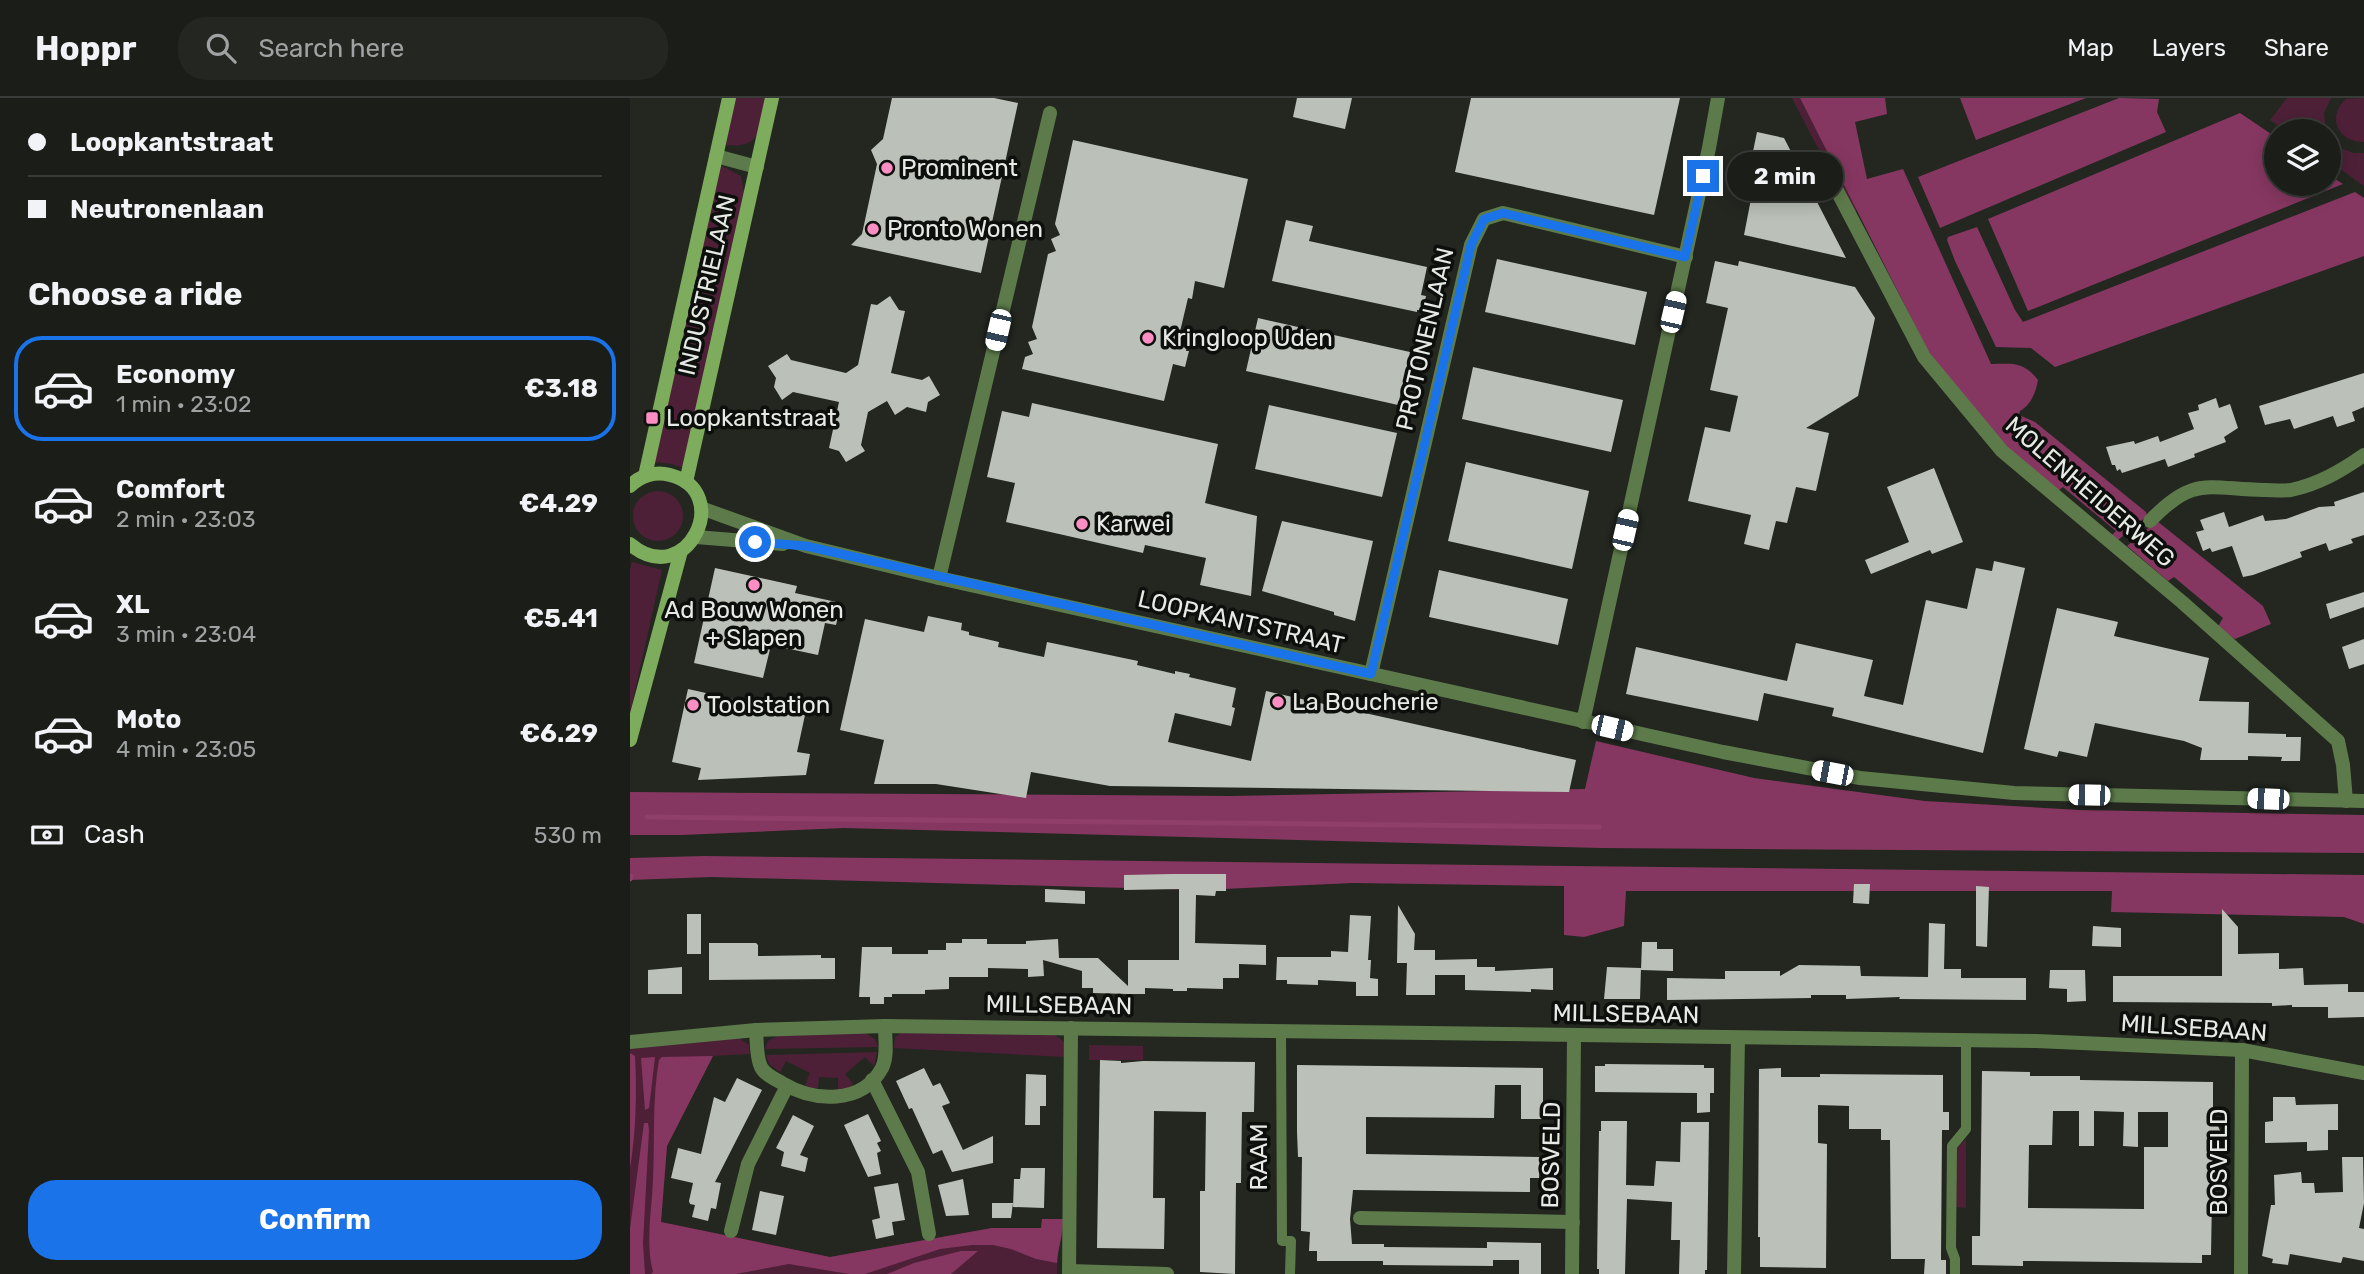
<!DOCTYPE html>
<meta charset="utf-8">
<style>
body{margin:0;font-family:Rubik,sans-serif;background:#232621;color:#f1f3f6;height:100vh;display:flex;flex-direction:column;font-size:26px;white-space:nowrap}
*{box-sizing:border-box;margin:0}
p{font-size:23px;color:#9fa2a2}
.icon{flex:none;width:38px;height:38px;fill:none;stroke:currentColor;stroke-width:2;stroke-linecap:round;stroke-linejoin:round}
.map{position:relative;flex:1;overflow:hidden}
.sheet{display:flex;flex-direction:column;background:#1a1d18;width:630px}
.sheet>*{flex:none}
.banner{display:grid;align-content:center;height:154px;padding:0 28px;background:#1a1d18}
.buttons{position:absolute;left:1634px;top:21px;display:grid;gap:14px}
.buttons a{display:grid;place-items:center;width:77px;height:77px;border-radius:50%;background:#1a1d18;box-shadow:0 4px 18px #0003,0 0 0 2px #383b37;font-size:35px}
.end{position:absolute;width:32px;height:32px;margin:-16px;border:9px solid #1a73e8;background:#fff;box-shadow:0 0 0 4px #fff}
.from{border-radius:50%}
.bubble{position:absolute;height:49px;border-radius:24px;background:#1a1d18;box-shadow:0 4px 18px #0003,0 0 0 2px #383b37;font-size:23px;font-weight:700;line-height:49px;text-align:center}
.car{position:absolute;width:21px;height:42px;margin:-21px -10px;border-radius:9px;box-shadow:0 0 5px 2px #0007;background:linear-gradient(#fff 24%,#345 0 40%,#fff 0 76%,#345 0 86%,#fff 0)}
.banner b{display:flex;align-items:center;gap:24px;height:66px;font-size:26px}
.banner b+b{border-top:2px solid #383b37}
.banner i{width:18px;height:18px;background:#f1f3f6}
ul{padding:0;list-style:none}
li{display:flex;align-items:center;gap:21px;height:105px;margin:0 14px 10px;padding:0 14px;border:4px solid transparent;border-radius:28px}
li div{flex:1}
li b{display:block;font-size:26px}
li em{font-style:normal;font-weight:700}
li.active{border-color:#1a73e8}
li>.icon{width:63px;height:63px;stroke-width:1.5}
h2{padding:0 28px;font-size:32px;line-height:84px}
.pay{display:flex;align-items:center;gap:18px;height:77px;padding:0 28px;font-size:26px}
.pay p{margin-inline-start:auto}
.button{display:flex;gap:14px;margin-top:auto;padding:14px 28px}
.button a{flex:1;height:80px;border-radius:28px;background:#1a73e8;color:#fff;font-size:28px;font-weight:700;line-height:80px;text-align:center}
header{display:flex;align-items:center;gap:42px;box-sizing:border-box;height:98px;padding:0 35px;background:#1a1d18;border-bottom:2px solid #383b37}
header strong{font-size:33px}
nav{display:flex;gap:38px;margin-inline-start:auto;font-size:24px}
.search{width:490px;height:63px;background:#232621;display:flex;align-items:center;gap:18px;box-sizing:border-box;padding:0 24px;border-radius:28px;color:#9fa2a2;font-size:26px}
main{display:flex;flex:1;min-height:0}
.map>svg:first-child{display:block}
.green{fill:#4d2037}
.forest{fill:#863761}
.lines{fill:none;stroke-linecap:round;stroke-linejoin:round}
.stream{stroke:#8f3f69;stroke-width:5}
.building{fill:#bbc1b8;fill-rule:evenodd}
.pedestrian{stroke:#5d7b4a;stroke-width:10}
.minor{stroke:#5d7b4a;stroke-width:14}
.tertiary{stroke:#5d7b4a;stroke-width:14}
.secondary{stroke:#7cac5c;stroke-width:14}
.route{stroke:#1a73e8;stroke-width:9}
.poi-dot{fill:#fb8fc4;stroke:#0d0f0c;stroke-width:2.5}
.labels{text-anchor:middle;stroke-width:7;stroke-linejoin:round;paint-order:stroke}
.poi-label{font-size:24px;fill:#e6eae5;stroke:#0d0f0c;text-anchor:start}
.street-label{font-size:24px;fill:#e6eae5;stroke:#0d0f0c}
</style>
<header>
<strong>Hoppr</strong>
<div class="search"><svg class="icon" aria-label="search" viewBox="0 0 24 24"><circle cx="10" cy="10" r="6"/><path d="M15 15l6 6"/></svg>Search here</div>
<nav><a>Map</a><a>Layers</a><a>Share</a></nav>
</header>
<main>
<section class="sheet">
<div class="banner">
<b><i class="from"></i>Loopkantstraat</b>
<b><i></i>Neutronenlaan</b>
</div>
<h2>Choose a ride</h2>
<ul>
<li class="active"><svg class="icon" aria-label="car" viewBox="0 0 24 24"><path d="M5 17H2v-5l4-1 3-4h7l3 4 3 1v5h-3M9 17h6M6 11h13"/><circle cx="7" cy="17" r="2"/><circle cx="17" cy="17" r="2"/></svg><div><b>Economy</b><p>1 min · 23:02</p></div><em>€3.18</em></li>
<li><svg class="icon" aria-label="car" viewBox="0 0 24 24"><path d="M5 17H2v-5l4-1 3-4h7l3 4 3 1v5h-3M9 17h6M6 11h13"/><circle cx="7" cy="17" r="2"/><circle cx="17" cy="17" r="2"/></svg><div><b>Comfort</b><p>2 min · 23:03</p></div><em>€4.29</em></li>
<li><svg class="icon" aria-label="car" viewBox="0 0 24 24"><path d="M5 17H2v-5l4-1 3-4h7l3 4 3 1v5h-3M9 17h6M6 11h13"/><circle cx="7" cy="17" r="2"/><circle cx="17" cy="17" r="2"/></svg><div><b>XL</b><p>3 min · 23:04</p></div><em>€5.41</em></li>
<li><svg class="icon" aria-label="car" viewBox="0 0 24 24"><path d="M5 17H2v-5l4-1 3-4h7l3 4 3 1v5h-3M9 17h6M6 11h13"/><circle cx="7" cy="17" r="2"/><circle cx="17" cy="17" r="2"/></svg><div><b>Moto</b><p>4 min · 23:05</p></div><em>€6.29</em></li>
</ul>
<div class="pay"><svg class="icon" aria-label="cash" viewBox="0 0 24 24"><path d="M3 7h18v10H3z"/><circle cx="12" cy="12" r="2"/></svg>Cash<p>530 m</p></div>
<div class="button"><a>Confirm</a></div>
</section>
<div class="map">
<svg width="1734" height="1176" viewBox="0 0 1734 1176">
<rect width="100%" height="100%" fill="#232720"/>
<g class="green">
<path d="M106,0h32c-7,29 -6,51 -43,47z"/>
<path d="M1162,0h8l57,112 -4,1 -7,-9z"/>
<path d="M1657,0h44l-7,15 2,18h-40l-16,-11z"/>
<path d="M1734,0v44c-26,1 -38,-26 -18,-43z"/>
<path d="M1710,50l14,5h10v33l-34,-24z"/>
<path d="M90,67l21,11 4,22 -60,271 -13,-5 -18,-2z"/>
<circle cx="28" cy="418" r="25"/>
<path d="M2,464l30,8 -32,143v-143z"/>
<path d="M235,935l10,6 3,8 -113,2 3,-8 9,-5z"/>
<path d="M271,935l149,1 5,1 9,7 1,15 -171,-9 1,-11z"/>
<path d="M109,940l10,7 1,9 -37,2 -46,90 -6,76 169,35 162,-29h49l1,-9 21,16 -5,10 -1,29h-427v-225z"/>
<path d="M459,947l54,1v14h-54z"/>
<path d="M247,954l-3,14 -9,-9 -20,17 8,10 -6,5 -9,1v-12l-19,-1 -1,11 -8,1 -5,-4 5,-12 -24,-12 -6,11 -11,-8 -3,-9z"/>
<path d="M1336,1041v69l-10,-1 -1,-57z"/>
</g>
<g class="forest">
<path d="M1170,0h85l2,16 -32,8 12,57 36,-10 88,195c22,0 32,-3 47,16 -2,12 -7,25 -18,31l-1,4 16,7 111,90 1,4 -29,24 -6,-5 4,-4 -53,-44 -4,3 -34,-23 -74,-84 -24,-34z"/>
<path d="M1330,0h126l-110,42z"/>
<path d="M1489,0l40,1 -2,13 9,20 -226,96 -22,-51z"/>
<path d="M1610,15l37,25v46h52v-9l14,9 -315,127 -40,-92z"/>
<path d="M1725,94l9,6v58l-309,111 -24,-19 -35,-1 -41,-86 -8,-21 1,-3 29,-10 38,83 8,12z"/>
<path d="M1527,423l106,85 8,18 -36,15 -18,-11 6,-10 -49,-41 -6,4 -41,-35z"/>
<path d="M966,643l158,37 171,23 154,9 285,5v38l-763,-5 -757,-20 -162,7h-52v-43l601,4 354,-7z"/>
<path d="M74,758l1660,19v49l-20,-7 -233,-5 1,-21h-486l-2,35 -40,11 -20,-2v-49l-211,-3 -152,7 -490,-13 -81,3v-22z"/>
<path d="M0,955l5,3c2,37 1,75 -5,112z"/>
<path d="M83,958l-46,90 -6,76 169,35 162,-29h49l1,-9h21c0,16 -5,29 -6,44l-21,-4 -25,-10 -18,-4h-21l-32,4 -75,25h-16l-60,-10 -53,10h-85l2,-2c-8,-31 -1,-61 0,-92 2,-40 -1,-81 6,-120l3,-3z"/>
<path d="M25,959l-6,51 -4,2 -4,-52z"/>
<path d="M14,1025h4l1,7 -6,113 2,31h-15v-45z"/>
<path d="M331,1153h17l-27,23h-64l27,-11z"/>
</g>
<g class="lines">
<g class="stream">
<path d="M17,719l952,10"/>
<path d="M0,781l1,-3"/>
</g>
</g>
<g class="building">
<path d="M262,0h102l24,5 -37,170 -130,-28 11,-11 15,-70 -6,-14 12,-11z"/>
<path d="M667,0h55l-7,31 -52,-12z"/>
<path d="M841,0h209l-26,117 -199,-43z"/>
<path d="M1127,34l27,6 62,120 -102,-23 12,-62 -7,-2z"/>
<path d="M443,42l175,39 -24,109 -29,-7 -3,18 -4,-1 -10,42 10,3 -2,8h3l-4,16 -12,-3 -9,37 -142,-32 3,-12 8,-3 -5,-12 9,-3 -5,-12 16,-73 8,-3 -5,-12 9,-4 -5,-11z"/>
<path d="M656,122l27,6 -4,15 118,26 -6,28 5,1 -3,14h-6v2l-145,-31z"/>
<path d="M867,161l150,33 -12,53 -150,-33z"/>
<path d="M1085,163l23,5 1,-5 116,26 20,31 -17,78 -52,32 23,5 -13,58 -20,-4 -9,36 -11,-2 -7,29 -25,-6 7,-29 -63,-14 17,-74 25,5 8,-36 -28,-6 18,-82 -22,-5z"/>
<path d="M260,198l9,14 6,1 -14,62 31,7 7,-4 11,19 -12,7 -2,10 -19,-5 -12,8 -8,-14 -19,11 -7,33 4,6 -19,11 -7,-11 -10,-3 10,-46 -46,-10 -11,8 -8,-13 2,-9 -8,-12 19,-12 4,6 55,13 12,-8 13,-61 6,1z"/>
<path d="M628,220l152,34 -12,53 -152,-34z"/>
<path d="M843,269l150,33 -12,52 -149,-33z"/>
<path d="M1734,275v34l-12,5 3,9 -18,6 -4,-11 -39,13 -4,-10 -25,6 -6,-19z"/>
<path d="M1586,300l3,10 11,-4 8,24 -14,9 2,5 -32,12 1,3 -27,10 -3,-8 -43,14 -2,-4 -3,2 -2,-6h-3l-6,-18 28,-6 1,3 23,-8 2,6 34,-13 -6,-16 11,-3 -1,-5z"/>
<path d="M402,305l186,41 -13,59 52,13 -6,80 -51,-11 6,-27 -61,-13 -2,8 -137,-31 9,-39 -28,-6 15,-66 27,6z"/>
<path d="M639,307l128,28 -15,64 -127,-28z"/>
<path d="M836,364l123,29 -17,78 -124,-28z"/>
<path d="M1304,370l29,74 -31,12 -2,-4 -59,24 -6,-14 44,-18 -22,-55z"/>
<path d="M1734,394v43l-13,4 2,4 -24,8 -3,-8 -26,9 2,5 -49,18 -10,2 -11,-31 -20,6 -2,-4 -7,3 -7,-19 8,-2 -4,-10 24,-8 5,15 34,-12 2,6 21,-2 33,-12 16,-1 -1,-4z"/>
<path d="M652,423l91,20 -18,80 -21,-6v-3l-72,-21z"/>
<path d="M1364,463l31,7 -42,185 -151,-37 2,-8 -70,-15 -6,28 -132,-27 10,-47 151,34 9,-38 77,17 -9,36 39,9 23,-105 41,9 9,-41 16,3z"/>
<path d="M85,470l82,18 -2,7 46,10 -5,22 -11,-2 -7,32 -47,-10 -8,33 -69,-15z"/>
<path d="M809,472l129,29 -10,46 -129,-28z"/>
<path d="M1734,494v15l-34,12 -4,-15z"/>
<path d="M1427,510l61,14 -4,14 95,22 -10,43 50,1 -1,31 38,1v3h15l-1,24h-19l1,-4 -34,-1v4h-48l2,-12 -18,-7 -89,-18 -8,34 -28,-6 -2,6 -33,-8z"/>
<path d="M298,518l34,7 -1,7 8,2v3l30,7 -1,5 46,10 3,-15 91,19 -1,4 38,9v-3l15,3 -1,3 47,11 -4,19 3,1 -4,18 -56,-13 -7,29 83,19 15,-70 310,69 -7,32 -459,-6 -79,-14 -5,26 -90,-14h-62l10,-44 -44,-10 25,-111 59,13z"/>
<path d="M1734,541v25l-15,5 -7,-22z"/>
<path d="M58,591l117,26 -8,37 13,2 -4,21 -108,5 3,-12 -29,-6z"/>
<path d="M542,776h54v17h-10l-1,5 -19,-1 -1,48 71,2v20l-27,-1v14h-16v11l-36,-1v3h-14v-2l-28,-1v6h-17l-35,-1v-5h-11v-17l-39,-11 1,16 -16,1v-8l-40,-1v9h-39v12l-24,1v4h-33v3h-8v7h-14v-7h-11l3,-50h30v7h36v-4h18v-7h16v-4h25v5h39v-3l32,-2 1,19h39l30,28v-26h51v-71l-55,1v-15z"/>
<path d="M1224,786h16l-1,20 -16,-1z"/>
<path d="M1346,788l13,1 -2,60 -11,-1z"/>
<path d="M415,791l40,2v13l-40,-2z"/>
<path d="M768,807l17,29 -1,16h21v10l42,-1v8h18v4l58,-3v22l-22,-1v3l-66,-2v-15h-30v20h-29l1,-32h-10z"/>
<path d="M1592,811l16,18v27l41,-1v16l24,-1 1,17 44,-1v8h16v25l-36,1v-11h-36v-2l-20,1v-3l-159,-1v-26h109z"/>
<rect x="57" y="816" width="14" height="40"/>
<path d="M720,817l21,1 -3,44h3l-1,18 8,1v17h-22v-14l-38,-2v5l-31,-1v-4h-11l1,-23h54v-6l17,1z"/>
<path d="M1299,825l16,1 -1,45h17v9h65v22l-127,-1 1,-2 -54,2v-4h-35v3l-144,2v-22l58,1v-8h55v5l19,-11 61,1 1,10 67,1z"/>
<path d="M1463,828l28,2v19l-29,-1z"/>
<path d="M1012,844h15v7h16v22l-32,-1z"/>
<path d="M79,845h47l2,2v11l63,-1v3h14v21l-126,1z"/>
<path d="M52,869v27h-34v-24z"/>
<path d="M977,869l34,1 -1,31h-36z"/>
<path d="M1420,872h35l1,31 -19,1v-13l-18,-1z"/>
<path d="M470,962l21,1v2l22,-2 112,1 -1,50h-12l-1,71h-5l-1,91 -35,-2v-81h5l1,-79 -52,-1 -1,87h12l-1,51 -67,-1z"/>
<path d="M975,966l99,1v3h10v25h-4v19l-13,1v-20l-102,-1v-26h10z"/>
<path d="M667,967l246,3v51h-22v-34h-26l-1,33 -128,-1v37l174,3 -1,21h-9v14l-177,-2 -3,29 2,25h32v3l103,1v-6l54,1v31h-22v-14h-26v6l-110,-1v-4h-66v-10h-8l1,-19 -9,-1 1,-74h-4l-1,-25z"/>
<path d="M294,970l9,18 7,-3 10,20 -8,3 21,44 30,-14v27l-41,9 -10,-22 -9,4 -21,-46 -3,1 -13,-28z"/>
<path d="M1151,970v9h39v-3l123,1v37h6v18h-7l-1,130h5v14h-22l1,-15h-34l-1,-119h-9v-11h-32v-23l-31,-1v38l9,1 -1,124 -66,-1v-30h-2l1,-168z"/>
<path d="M1352,973l48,1v4h50v4l133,2v32l8,19 -8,4 -2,118h-9v8l-179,-2v5l-51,-1v-29h8zM1423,1013h26v35h15v-35l30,1 -1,34 15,1v-35h30v35h-24v62l-116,-1 1,-63h23z"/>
<path d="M396,976l20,1v31h-6v19h-15z"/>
<path d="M107,980l25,12 -47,92 6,1 -5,26 -5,-1 -3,13 -16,-4 3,-12 -5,-1 -1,-3 4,-18 -22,-5 7,-30 23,6 13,-57 11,5z"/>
<path d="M1643,999h22l1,8 42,-1v26h-10v20l-21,1v-9l-42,1v-21l8,-1z"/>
<path d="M238,1016l13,27 -4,2 4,8 -4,2 4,21 -13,3 -24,-52z"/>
<path d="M163,1017l21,11 -14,29 8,3 -3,14 -24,-6 3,-14 -8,-4z"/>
<path d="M971,1023h26l-1,64 28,1 2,-25 24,1 1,-40h28l-2,148h-2v4h-26l1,-34h-9l1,-38 -45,-3 -2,75h-26v-5h-2l1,-79 1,-59h2z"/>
<path d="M1712,1059h21l1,46 -5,25 5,1v32l-21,-4 -2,6 -51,-9 -2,11 -16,-2 1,-4 -11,-3 9,-51h4l-1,-30 27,-3 1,11h12l1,10 28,-1z"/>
<path d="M391,1070h24l-1,40 -31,-1 1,-28h6z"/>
<path d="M333,1081l6,36 -23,1 -8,-31z"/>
<path d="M268,1085l7,37 -13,2 2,13 -18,4 -4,-19 8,-2 -6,-31z"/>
<path d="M130,1093l24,5 -8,39 -24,-5z"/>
<path d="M362,1105h21l-2,15h-19z"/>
</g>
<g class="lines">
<g class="pedestrian">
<path d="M651,933l1,210h9l-1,33"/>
<path d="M1325,1176v-15l-4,-11 1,-102 14,-17v-90"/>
</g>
<g class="minor">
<path d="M86,58l41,11"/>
<path d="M1203,85l91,174 78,94 180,151 156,139 5,24 3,36"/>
<path d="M1520,423c44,-46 57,-32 114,-31 9,0 18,1 27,0 28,-6 50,-19 73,-35"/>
<path d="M309,480l111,-465"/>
<path d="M741,576l100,-429 13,-26 19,-6 183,44"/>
<path d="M953,624l126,-574 9,-50"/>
<path d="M126,932c1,10 0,27 5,37 4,8 14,12 21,16 32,19 80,22 100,-15 6,-12 3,-29 3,-42"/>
<path d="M0,944l126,-12 129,-4 1151,15 206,9 122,23"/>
<path d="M242,982l46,92 11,62"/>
<path d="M730,1120l213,4"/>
<path d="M101,1133l17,-67 39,-78"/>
<path d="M439,1173l98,3"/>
<path d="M439,1176l2,-246"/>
<path d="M942,1176l2,-238"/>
<path d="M1104,1176l4,-236"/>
<path d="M1611,1176l1,-224"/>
</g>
<g class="tertiary">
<path d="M71,410l105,38 133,32 784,174 137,26 154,15 350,8"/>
<path d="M66,439l87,7"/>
</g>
<g class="secondary">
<path d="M15,378l84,-378"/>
<path d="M56,384l86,-384"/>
<path d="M0,388c11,-11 26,-15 40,-11 65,16 17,117 -40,69"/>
<path d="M0,642l51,-189"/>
</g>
</g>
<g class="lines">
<path class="route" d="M125,444l51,4 565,128 100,-429 13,-26 19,-6 182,44 18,-81"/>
</g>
<g class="poi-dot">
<circle cx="257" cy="70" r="7"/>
<circle cx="243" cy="131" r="7"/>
<circle cx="518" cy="240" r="7"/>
<rect x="15" y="313" width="14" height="14" rx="3.5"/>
<circle cx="452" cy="426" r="7"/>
<circle cx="124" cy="487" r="7"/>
<circle cx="648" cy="604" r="7"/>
<circle cx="63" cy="607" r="7"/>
</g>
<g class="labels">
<g class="poi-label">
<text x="271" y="78">Prominent</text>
<text x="257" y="139">Pronto Wonen</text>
<text x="532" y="248">Kringloop Uden</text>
<text x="36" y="328">Loopkantstraat</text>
<text x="466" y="434">Karwei</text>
<text x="124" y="520" text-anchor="middle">Ad Bouw Wonen<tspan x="124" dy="28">+ Slapen</tspan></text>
<text x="662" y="612">La Boucherie</text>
<text x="77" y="615">Toolstation</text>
</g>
<g class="street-label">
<text transform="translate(77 187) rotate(-77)" y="8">INDUSTRIELAAN</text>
<text transform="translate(795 241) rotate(-77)" y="8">PROTONENLAAN</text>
<text transform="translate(1460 394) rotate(41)" y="8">MOLENHEIDERWEG</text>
<text transform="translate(611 524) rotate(13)" y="8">LOOPKANTSTRAAT</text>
<text transform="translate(429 907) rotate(1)" y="8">MILLSEBAAN</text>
<text transform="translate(996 916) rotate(1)" y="8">MILLSEBAAN</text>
<text transform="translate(1564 930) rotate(4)" y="8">MILLSEBAAN</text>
<text transform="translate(921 1057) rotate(-89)" y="8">BOSVELD</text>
<text transform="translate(629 1059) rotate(-90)" y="8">RAAM</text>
<text transform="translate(1589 1064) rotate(-90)" y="8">BOSVELD</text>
</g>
</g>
</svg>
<div class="buttons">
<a><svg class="icon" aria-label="layers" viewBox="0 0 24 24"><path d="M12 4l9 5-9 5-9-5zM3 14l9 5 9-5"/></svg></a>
</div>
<i class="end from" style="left:125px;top:444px"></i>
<i class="end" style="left:1073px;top:78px"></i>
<div class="bubble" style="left:1097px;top:54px;width:116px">2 min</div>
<i class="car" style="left:1043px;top:214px;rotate:13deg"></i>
<i class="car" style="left:368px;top:232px;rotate:193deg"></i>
<i class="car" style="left:995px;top:432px;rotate:13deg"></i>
<i class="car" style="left:982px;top:630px;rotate:103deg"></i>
<i class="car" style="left:1202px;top:675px;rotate:281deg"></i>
<i class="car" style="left:1459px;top:697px;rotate:271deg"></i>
<i class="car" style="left:1638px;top:701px;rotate:272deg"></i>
</div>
</main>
